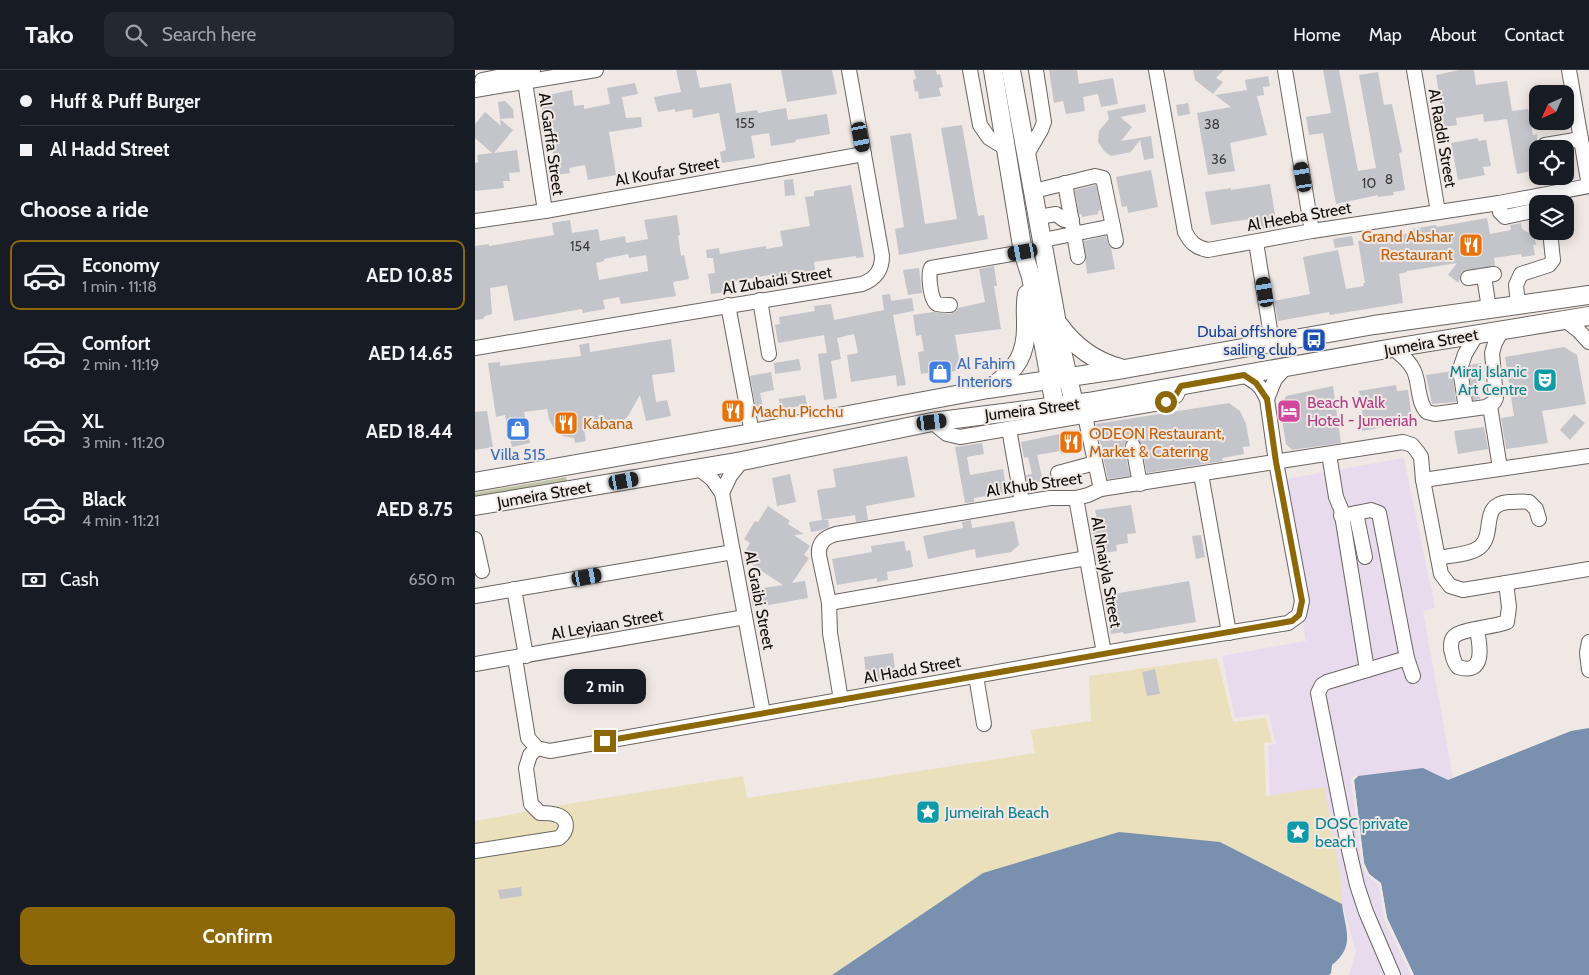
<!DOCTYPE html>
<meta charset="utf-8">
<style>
body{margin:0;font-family:Cabin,sans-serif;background:#242831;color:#f1f3f6;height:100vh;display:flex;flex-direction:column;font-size:19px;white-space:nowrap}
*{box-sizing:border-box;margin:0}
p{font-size:16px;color:#9ea1a6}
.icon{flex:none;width:28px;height:28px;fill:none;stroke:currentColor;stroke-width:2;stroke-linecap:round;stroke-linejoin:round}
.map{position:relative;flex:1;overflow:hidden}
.drawer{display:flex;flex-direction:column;background:#171b24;width:475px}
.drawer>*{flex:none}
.hud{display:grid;align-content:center;height:110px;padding:0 20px;background:#171b24}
.needle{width:32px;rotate:225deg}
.controls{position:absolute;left:1054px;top:15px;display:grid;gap:10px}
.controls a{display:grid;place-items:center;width:45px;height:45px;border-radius:10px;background:#171b24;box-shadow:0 2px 12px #0003;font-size:25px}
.end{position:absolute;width:22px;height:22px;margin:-11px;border:6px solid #8c6809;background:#fff;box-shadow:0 0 0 2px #fff}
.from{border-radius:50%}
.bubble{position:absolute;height:35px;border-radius:10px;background:#171b24;box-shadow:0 2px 12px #0003;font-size:16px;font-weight:800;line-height:35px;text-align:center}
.car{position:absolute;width:15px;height:30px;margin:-15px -8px;border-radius:6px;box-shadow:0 0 4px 1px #0007;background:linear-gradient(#222 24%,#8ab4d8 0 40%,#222 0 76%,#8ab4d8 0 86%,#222 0)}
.hud b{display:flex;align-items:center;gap:18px;height:48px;font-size:19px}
.hud b+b{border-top:1px solid #363941}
.hud i{width:12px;height:12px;background:#f1f3f6}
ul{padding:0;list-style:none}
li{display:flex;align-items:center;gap:15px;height:70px;margin:0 10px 8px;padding:0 10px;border:2px solid transparent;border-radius:10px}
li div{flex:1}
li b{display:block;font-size:19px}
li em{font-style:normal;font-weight:800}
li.selected{border-color:#8c6809}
li>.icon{width:45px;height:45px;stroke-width:1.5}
h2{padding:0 20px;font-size:22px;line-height:60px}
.pay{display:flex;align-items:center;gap:12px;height:55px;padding:0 20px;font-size:19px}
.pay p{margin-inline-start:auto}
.cta{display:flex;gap:10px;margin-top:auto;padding:10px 20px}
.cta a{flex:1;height:58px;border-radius:10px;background:#8c6809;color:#fff;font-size:20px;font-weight:800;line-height:58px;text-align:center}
header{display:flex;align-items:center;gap:30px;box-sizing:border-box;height:70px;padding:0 25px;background:#171b24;border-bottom:1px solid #363941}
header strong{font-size:24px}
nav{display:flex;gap:28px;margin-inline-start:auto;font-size:18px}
.search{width:350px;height:45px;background:#242831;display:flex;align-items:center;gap:12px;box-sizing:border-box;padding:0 18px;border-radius:10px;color:#9ea1a6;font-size:19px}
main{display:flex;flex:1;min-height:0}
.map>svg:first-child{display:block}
.commercial{fill:#e8dbee}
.green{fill:#bdc3a7}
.sand{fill:#eae0bb}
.water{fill:#7990af}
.pier{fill:#f0e8e5}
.building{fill:#c4c4cb;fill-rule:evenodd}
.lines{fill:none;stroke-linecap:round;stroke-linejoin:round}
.minor-casing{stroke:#6a6461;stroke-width:16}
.major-casing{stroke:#6a6461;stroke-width:20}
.minor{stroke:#fff;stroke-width:14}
.major{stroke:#fff;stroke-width:18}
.route{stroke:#8c6809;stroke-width:6}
.labels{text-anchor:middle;stroke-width:4;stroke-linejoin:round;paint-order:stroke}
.number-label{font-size:14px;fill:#3c3a3b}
.street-label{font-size:16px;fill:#0f0c0b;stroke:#f0e8e5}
.food-label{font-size:16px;fill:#c56008;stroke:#f0e8e5;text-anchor:start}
.transit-label{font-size:16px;fill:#164399;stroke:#f0e8e5;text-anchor:end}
.shop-label{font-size:16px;fill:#366cbe;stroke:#f0e8e5;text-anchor:start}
.culture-label{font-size:16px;fill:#0d838f;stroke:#f0e8e5;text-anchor:start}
.hotel-label{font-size:16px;fill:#b23c85;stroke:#f0e8e5;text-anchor:start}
</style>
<header>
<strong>Tako</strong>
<div class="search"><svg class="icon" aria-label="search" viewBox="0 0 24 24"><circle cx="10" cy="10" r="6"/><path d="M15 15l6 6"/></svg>Search here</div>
<nav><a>Home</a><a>Map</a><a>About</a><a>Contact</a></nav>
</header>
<main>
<section class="drawer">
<div class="hud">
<b><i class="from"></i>Huff &amp; Puff Burger</b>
<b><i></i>Al Hadd Street</b>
</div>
<h2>Choose a ride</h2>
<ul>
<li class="selected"><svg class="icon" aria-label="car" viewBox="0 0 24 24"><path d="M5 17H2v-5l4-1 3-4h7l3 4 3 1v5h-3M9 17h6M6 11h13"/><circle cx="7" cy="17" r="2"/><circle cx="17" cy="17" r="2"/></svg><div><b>Economy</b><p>1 min · 11:18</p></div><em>AED 10.85</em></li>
<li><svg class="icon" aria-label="car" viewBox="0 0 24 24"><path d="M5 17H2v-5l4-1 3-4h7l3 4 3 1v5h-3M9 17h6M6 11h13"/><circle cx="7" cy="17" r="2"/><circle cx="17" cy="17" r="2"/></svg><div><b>Comfort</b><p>2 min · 11:19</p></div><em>AED 14.65</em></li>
<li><svg class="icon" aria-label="car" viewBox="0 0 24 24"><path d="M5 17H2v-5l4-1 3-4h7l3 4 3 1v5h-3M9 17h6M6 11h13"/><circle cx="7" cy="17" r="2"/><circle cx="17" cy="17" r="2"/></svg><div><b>XL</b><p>3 min · 11:20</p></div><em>AED 18.44</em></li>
<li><svg class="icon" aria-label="car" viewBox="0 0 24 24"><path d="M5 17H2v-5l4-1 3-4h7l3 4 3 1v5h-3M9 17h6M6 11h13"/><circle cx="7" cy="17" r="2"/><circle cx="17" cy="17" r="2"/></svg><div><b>Black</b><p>4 min · 11:21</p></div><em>AED 8.75</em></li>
</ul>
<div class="pay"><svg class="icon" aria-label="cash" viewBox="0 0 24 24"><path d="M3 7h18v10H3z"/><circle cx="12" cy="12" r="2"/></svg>Cash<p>650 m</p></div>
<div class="cta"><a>Confirm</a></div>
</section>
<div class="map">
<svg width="1114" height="905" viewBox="0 0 1114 905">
<rect width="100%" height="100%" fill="#f0e8e5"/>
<path class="commercial" d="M929,388l31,150 -12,3 30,167 -5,2 -25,-12 -65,8 -4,4 33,138 29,57h-67l7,-24 -14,-47 -69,-40 -5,-119 8,-1 -7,-30 -34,4 -13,-62 84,-15 -26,-161z"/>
<path class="green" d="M91,407l2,7 -93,16v-7z"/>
<path class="sand" d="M742,588l16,64 33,-4 6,24 -8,1 2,53 58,-9 16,87 2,30 -122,-62 -237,31 -151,102h-357v-154l105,-19 163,-26 4,22 288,-45 -4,-23 60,-9 -2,-45z"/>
<g class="water">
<path d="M1114,658v247h-175l-27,-57 -6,-34 -12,-10 -5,-11 -10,-83 4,-4 65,-8 25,12 123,-49z"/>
<path d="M644,762l101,10 122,62c3,25 14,42 -10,61l-1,8 -2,2h-497l151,-102z"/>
</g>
<path class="pier" d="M879,706h4l-4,4 10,83 5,11 12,9 6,35 27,57h-3l-27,-56 -5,-34 -12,-10 -5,-11 -11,-84z"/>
<g class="building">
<path d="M201,0h20l4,18 31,-5 5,30 21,-3 1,3 28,-5 2,12 39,-6 3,20 -35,6 1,2 -25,4 -2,-13 -18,3 4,22 -33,5 -2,-11 6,-2 -7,-37 -26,5 -1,-9 -17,3v-3l-17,3 -4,-15 27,-5z"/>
<path d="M306,0h51l5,24 -50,8z"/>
<path d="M439,0h22l1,5 3,-1 3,13 -4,1 2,8 -22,3 -1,-8 -3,1 -2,-12 3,-1z"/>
<path d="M574,0h28l2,14 34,-6 5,26 -17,3 -3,-13 -15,3 2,14 -19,3 -3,-13 -9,2z"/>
<path d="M718,0h31l-8,8 7,4 -10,12 -18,-14z"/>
<path d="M848,0h16l19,101 18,-3 -17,-93 19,-3 6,33 8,-1 10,48 -3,1 6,37 -12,2 1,3 -16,2v-2l-42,9 -13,-71 -14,2 -3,-18 25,-4z"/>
<path d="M984,0h15l2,15 31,-4 5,30 16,-2 5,26 4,-1v36l-20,4 -10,-55 -23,3 -1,-8 -27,4 1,7 -13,2 -8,-52z"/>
<path d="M793,6l2,10 -7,1 1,8 -7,1 10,39 -37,8 5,28 -27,4 -11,-62 34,-6 -16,-12 32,-5 -2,-10z"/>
<path d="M160,13l3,11 -16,3 4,21 15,-1 1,10 -33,5 7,43 -28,5 -3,-15 -16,3 1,5 -13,2 -7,-39h2l-5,-25 -5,1v-7l6,-10 24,-5 2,16 10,-1v4l26,-5 -3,-16z"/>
<path d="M30,31l8,8 1,9 -14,1 -2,-17z"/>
<path d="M713,33l2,11 -12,2 -2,-11z"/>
<path d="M670,34l1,8 -26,5 12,10 -11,14 30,-5 3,22 -10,2 -4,-20 -9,12 -20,4 -6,-4 -7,-10 1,-11 10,-12 -2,-8z"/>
<path d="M10,42l16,14 -1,-7 13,11 -19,23 23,-3 3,22 -11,1 1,8h-7l1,7 -29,3v-28l3,-1 -1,-7 15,-2 -17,-15v-14z"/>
<path d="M487,55l16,91 6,-1 4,24 -89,16 -4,-26 9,-2 -14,-91 21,-3 14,91 32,-5 -16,-91z"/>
<path d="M1003,68v3l8,-1 5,26 -8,1 2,8 -27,5 -7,-37z"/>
<path d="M676,100l7,37 -30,6 -1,-7 -5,1 -6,-30z"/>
<path d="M318,109l2,16 -10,1 -1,-16z"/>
<path d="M795,114l7,43 -25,4 -2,-12 -39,6 -6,-33 26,-4v2z"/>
<path d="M376,115l13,72 -8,1v-2l-42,6 1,8 -40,7v-3l-50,9 1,9 -15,2 -3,-20 7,-1 -2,-15h-6l-1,-8 13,-2 1,6 46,-8v3l17,-3 -3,-15 30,-5 -5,-29 9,-1v-5z"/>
<path d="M621,115l5,25 -3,1v3l-16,3v-3l-3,1 -4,-25z"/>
<path d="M202,145l3,20 -2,1 3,20 3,-1 5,24 -16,3 3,14 -55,8 -2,-7 -16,3 2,9 -22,4 -1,-4 -68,12 -7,-36 -17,3 2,26 -7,2 -2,3 -8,1v-74l14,-2v2l65,-11 -2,-12 18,-3 2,13 26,-4 2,12 25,-5 1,7 22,-4 -4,-19zM153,184l1,4 17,-3 2,16 -49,9 -3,-17 8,-2v-2z"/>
<path d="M1012,148l3,16 21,-4 -1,-5 11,-2 1,6 10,6h2l2,10h-3l2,10 -13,2 -1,-3 -27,4 1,8 -32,5 -3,4 -1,8 -11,-8 9,-12 -50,8v1l-8,2 4,29 -73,12 -1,-3 -51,9 -4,-20 36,-7 -7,-37 35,-7 8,39 18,-3 -1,-3h2l-7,-42 54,-8 -1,-4 25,-4 1,2z"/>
<path d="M631,166l2,7 3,5 4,21 -28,5 -3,-33z"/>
<path d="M877,166l2,9 -19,3 -2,-9z"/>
<path d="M519,196l3,20h-3l7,43 -46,6 6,35 -18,3v-3l-22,4 -3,-22 6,-1 -3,-16 -5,1 -3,-21 20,-3 17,2 5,-2 3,-4 27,-6 -6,-33z"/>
<path d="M444,198l3,25 -14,2 -5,-25z"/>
<path d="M415,224l1,7 21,-3 2,13 -21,4 13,70 -9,1 -1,-11 -45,7 -4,-27 11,-2 -4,-19 -17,4 4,21 -10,2 6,37 -13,2 -6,-46 9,-1 -3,-18 -46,8 -3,-18 5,-1 -1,-7 36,-6 -1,-5 17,-2 3,16 50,-10 -2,-15z"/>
<path d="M196,269l4,33 -23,3 4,27 11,-2 4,16 -25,5 -6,-26 -12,21 -5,5 -6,2 1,5 -12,3 -2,-13 -21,5 3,18 -11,2 -1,-5 -11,-2 -7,-4 -7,-13 -2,-10 -23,3 6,31 -18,4 -7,-32 -9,2 -8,-54 12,-1v4l81,-10 -2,-11 10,-2 1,9z"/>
<path d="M1089,277l13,8 9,49 -44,7 6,32 -42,6 -5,-31 13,-2 -9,-59z"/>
<path d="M324,289l2,11 -26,4 -1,-11z"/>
<path d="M1006,293l3,17 -7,1 3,18 -7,1 -4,-30 1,-5z"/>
<path d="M977,301l4,31 -24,2 -6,-29z"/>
<path d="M296,302l3,18 -14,3 4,18 -7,2 -7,-37z"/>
<path d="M921,315l1,6 11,-1 4,29 -10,1v4l-40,7 -2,-14 3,-1 -4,-25z"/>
<path d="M858,316l8,57 -49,7 -6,-6 -6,-36 6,-12z"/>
<path d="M330,325l2,10 -27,4 -1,-10z"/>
<path d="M754,333l11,8 6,13 4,22 -7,1 1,7 -22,4 1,3 -76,12 -6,-29 -5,-6h-5l-6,5 -1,4 6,29 -22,3 -12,-55z"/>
<path d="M12,341l6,36 -18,3v-38z"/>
<path d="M1099,344l11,9 -15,17 -10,-10z"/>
<path d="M1009,357l4,22 -30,5 -4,-23z"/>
<path d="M604,360l4,19 -22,5 -1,-3 -23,4 6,26 -15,3 -2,-9 6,-1 -4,-17 -4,1 -3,-16z"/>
<path d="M507,373l2,11 -17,3 3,18 33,-6 4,24 -33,5v4l-9,1 -10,-56z"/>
<path d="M432,386l8,41 -49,9 2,14 -12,2 -1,-7 -33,5h6l1,7 -7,3 -11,2 -2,-10 13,-2 -5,-30 19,-3 -3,-18z"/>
<path d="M315,404l6,28 -19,4 -5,-28z"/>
<path d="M656,435l5,28 -9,1 1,9 -12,2 1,6 -21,3 -5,-29 7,-1 -3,-14z"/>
<path d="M293,436l22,15 -2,3 16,10 -10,1 16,11 -6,9 5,3 -17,25 13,-2 3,17 -55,10 -3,-18 33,-5 -32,-21 5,-8 -10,-6 4,-7 -6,-4 11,-18 3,1z"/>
<path d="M496,450l1,8 42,-7 5,24 -8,7 -35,6 -1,-9 -47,10 -5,-23 40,-8 -1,-6z"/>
<path d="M726,465l4,22 -9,2 -4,-23z"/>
<path d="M429,471l2,10 4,-1 3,17 -26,5 1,8 -11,2v-4l-40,7 -5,-26 40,-7 -1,-6z"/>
<path d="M714,511l7,41 -72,12 -1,-2 -12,2 -6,-34 4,-1 -1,-4z"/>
<path d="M418,583l3,25 -29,4 -3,-25z"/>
<path d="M680,599l5,25 -13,2 -5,-24z"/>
<path d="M46,817l1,9 -22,3 -2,-9z"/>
</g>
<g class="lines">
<g class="minor-casing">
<g id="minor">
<path d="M495,0l10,55 9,13 18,11"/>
<path d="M681,0l29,162c5,10 11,16 23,18l104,-19 187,-28 90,-17"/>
<path d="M810,0l27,161"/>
<path d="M939,0l24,142"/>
<path d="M1094,0l20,116"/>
<path d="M7,10l51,-10"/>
<path d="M50,12l20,129"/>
<path d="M0,20l121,-20"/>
<path d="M1070,75l36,-6"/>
<path d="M552,84l14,-24 3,-8 -8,-52"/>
<path d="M590,113l13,74"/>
<path d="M559,121l61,-15 8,2 13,63"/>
<path d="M1024,133l1,9 5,5 32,-7"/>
<path d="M564,147l17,-3 8,6h8"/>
<path d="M0,151l70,-10 319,-57"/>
<path d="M568,170l70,-14"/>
<path d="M781,172l16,100"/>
<path d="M1009,206l5,33"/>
<path d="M993,208l26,-4"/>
<path d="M285,230l9,54"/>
<path d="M253,235l24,128"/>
<path d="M475,235c-4,0 -10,0 -13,-1 -7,-4 -9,-30 -6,-36l92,-16"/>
<path d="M1043,235l-2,-20 5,-11 28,-9 4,-5 -3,-29"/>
<path d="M1090,250l14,11 10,11"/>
<path d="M0,278l387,-64c13,-5 20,-13 20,-28l-33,-186"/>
<path d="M918,278c8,7 17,13 21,23 6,13 3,31 13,41l8,2 51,-7 8,-5 2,-4 -4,-45 3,-10 7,-13"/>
<path d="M792,329l8,-20 10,-11"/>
<path d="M1015,336l10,62"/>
<path d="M991,339l-6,-40 5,-15 12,-20"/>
<path d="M610,346l16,73"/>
<path d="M457,352l15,12 13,3 206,-35 10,-6 5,-10"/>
<path d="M534,359l13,73"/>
<path d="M658,376l7,38"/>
<path d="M854,384l7,43 5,12 26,161"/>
<path d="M223,398l14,11 10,14 41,220"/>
<path d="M583,403l37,-10"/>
<path d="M726,404l28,159"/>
<path d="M948,410l166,-24"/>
<path d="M247,423l8,-17 12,-15"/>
<path d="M601,428l28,155"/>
<path d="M881,443l9,44"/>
<path d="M866,446l30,-6 8,3 28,145 6,18"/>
<path d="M0,469l7,32"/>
<path d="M963,488c13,-3 32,-3 42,-11 16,-14 -1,-43 29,-45 7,0 13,-1 20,0l7,7 3,10"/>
<path d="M39,519l12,67"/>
<path d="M0,526l258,-44"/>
<path d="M354,533l258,-45"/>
<path d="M1002,560c3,15 9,46 -19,37 -5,-5 -5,-11 -7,-18 0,-6 0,-11 5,-14 8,-6 38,-8 51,-13l2,-15 -3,-24"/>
<path d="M1114,572l-2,11 2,17"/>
<path d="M40,588l13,80 9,10 13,3 583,-103 155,-25 11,-8 3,-14 -26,-139 -9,-63 -6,-11 -5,-5 -12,-8"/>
<path d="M0,594l270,-47"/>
<path d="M501,606l8,48"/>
<path d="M366,630l-11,-67 -1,-30 -10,-48c-1,-12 6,-18 17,-21l214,-36h26l12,-3 13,-6 302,-47 9,3 5,6 4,6 2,23 18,94 9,12 13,4 126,-21"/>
<path d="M0,781l84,-13c9,-7 10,-19 -2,-23 -5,-2 -12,-2 -17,-2l-9,-9 -5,-36 4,-13 7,-7"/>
<path d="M918,905l-27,-63 -9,-27 -8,-35 -31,-157 4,-8 5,-3 80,-24"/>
</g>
</g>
<g class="major-casing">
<g id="major">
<path d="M518,0l30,182 8,25 24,129"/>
<path d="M536,0l51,281 12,53"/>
<path d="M584,255c16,22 35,36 61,43"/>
<path d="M516,317c26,-17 36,-33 35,-65 0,-9 -1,-18 1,-28"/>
<path d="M0,412l277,-49 236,-44 136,-20 250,-44 215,-30"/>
<path d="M0,436l267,-45 190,-39 156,-20 305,-54 196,-32"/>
</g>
</g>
<use href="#minor" class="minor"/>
<use href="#major" class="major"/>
</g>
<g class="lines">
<path class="route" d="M130,671l687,-120 7,-6 3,-14 -26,-139 -9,-63 -11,-16 -12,-8 -63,11 -6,10 -9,6"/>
</g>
<defs>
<g id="restaurant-square" transform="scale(1.25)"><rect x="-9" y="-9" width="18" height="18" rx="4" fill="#e8710a" stroke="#f0e8e5"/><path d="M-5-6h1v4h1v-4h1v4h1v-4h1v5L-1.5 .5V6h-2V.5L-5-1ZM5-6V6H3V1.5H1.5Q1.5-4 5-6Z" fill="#fff"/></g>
<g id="bus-square" transform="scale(1.25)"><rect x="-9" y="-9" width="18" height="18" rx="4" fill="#1a4fb4" stroke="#f0e8e5"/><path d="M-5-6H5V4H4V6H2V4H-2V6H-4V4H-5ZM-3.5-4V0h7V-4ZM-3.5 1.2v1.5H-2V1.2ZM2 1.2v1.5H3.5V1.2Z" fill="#fff"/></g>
<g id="shop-square" transform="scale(1.25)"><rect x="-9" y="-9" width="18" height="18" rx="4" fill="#3f7fe0" stroke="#f0e8e5"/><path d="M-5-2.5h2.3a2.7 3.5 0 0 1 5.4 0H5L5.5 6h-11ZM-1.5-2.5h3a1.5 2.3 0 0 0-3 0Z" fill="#fff"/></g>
<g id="theatre-square" transform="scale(1.25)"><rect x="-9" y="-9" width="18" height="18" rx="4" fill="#0f9aa8" stroke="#f0e8e5"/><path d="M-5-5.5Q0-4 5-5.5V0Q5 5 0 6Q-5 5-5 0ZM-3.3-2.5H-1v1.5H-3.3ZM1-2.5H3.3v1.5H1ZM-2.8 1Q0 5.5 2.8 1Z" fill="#fff"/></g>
<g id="hotel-square" transform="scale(1.25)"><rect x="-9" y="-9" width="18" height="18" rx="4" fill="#d1479c" stroke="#f0e8e5"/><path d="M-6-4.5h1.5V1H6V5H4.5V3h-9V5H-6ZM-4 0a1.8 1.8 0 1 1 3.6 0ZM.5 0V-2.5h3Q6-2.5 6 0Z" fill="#fff"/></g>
<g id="sight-square" transform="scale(1.25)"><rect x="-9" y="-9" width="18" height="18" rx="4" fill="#0f9aa8" stroke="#f0e8e5"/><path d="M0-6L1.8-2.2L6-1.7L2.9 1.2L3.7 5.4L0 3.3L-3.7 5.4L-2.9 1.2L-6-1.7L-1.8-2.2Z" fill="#fff"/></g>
</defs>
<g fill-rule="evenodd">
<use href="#restaurant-square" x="996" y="175"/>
<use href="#bus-square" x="839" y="270"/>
<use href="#shop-square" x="465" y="302"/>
<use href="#theatre-square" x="1070" y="310"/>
<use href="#restaurant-square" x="258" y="341"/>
<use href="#hotel-square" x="814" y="341"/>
<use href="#restaurant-square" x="91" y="353"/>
<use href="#shop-square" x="43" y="359"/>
<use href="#restaurant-square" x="596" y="372"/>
<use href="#sight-square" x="453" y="742"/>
<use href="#sight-square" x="823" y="762"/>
</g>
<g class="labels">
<g class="number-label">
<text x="270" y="58">155</text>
<text x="737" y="59">38</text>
<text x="744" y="94">36</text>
<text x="914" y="114">8</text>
<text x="894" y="118">10</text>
<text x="105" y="181">154</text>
</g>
<g class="street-label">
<text transform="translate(968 68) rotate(80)" y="6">Al Raddi Street</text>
<text transform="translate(77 74) rotate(82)" y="6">Al Garffa Street</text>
<text transform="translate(192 101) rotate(-10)" y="6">Al Koufar Street</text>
<text transform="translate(824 146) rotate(-10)" y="6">Al Heeba Street</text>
<text transform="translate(302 210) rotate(-9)" y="6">Al Zubaidi Street</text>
<text transform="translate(956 272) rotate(-10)" y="6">Jumeira Street</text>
<text transform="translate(557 339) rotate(-7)" y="6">Jumeira Street</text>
<text transform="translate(559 414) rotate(-8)" y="6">Al Khub Street</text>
<text transform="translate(69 424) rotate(-10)" y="6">Jumeira Street</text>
<text transform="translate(632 502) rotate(80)" y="6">Al Nnaiyla Street</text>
<text transform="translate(285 530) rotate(79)" y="6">Al Graibi Street</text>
<text transform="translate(132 554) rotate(-10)" y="6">Al Leyiaan Street</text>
<text transform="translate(437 599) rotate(-10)" y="6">Al Hadd Street</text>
</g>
<g class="food-label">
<text x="978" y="172" text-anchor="end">Grand Abshar<tspan x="978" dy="18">Restaurant</tspan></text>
<text x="276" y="347">Machu Picchu</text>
<text x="108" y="359">Kabana</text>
<text x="614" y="369">ODEON Restaurant,<tspan x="614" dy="18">Market &amp; Catering</tspan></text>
</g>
<g class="transit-label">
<text x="822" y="267">Dubai offshore<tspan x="822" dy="18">sailing club</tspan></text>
</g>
<g class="shop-label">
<text x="482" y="299">Al Fahim<tspan x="482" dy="18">Interiors</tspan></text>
<text x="43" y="390" text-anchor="middle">Villa 515</text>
</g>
<g class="culture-label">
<text x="1052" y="307" text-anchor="end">Miraj Islanic<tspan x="1052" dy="18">Art Centre</tspan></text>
<text x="470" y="748">Jumeirah Beach</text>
<text x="840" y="759">DOSC private<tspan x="840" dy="18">beach</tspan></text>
</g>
<g class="hotel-label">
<text x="832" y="338">Beach Walk<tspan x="832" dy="18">Hotel - Jumeriah</tspan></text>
</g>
</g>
</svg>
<div class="controls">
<a><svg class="needle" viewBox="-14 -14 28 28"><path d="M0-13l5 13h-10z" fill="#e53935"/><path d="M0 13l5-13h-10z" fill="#9ea1a6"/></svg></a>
<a><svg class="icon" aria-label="locate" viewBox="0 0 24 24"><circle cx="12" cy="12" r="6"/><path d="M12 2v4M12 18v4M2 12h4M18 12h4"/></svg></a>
<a><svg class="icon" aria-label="layers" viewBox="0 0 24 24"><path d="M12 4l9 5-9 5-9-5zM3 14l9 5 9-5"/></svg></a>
</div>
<i class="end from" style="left:691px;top:332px"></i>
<i class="end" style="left:130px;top:671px"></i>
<div class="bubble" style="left:89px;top:599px;width:82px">2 min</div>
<i class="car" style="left:386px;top:67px;rotate:169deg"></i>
<i class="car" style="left:828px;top:107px;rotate:350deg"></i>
<i class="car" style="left:548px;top:182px;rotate:260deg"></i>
<i class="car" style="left:790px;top:222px;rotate:351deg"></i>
<i class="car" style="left:457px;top:352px;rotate:83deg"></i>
<i class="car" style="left:149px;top:411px;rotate:80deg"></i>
<i class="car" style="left:112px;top:507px;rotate:80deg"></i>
</div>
</main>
